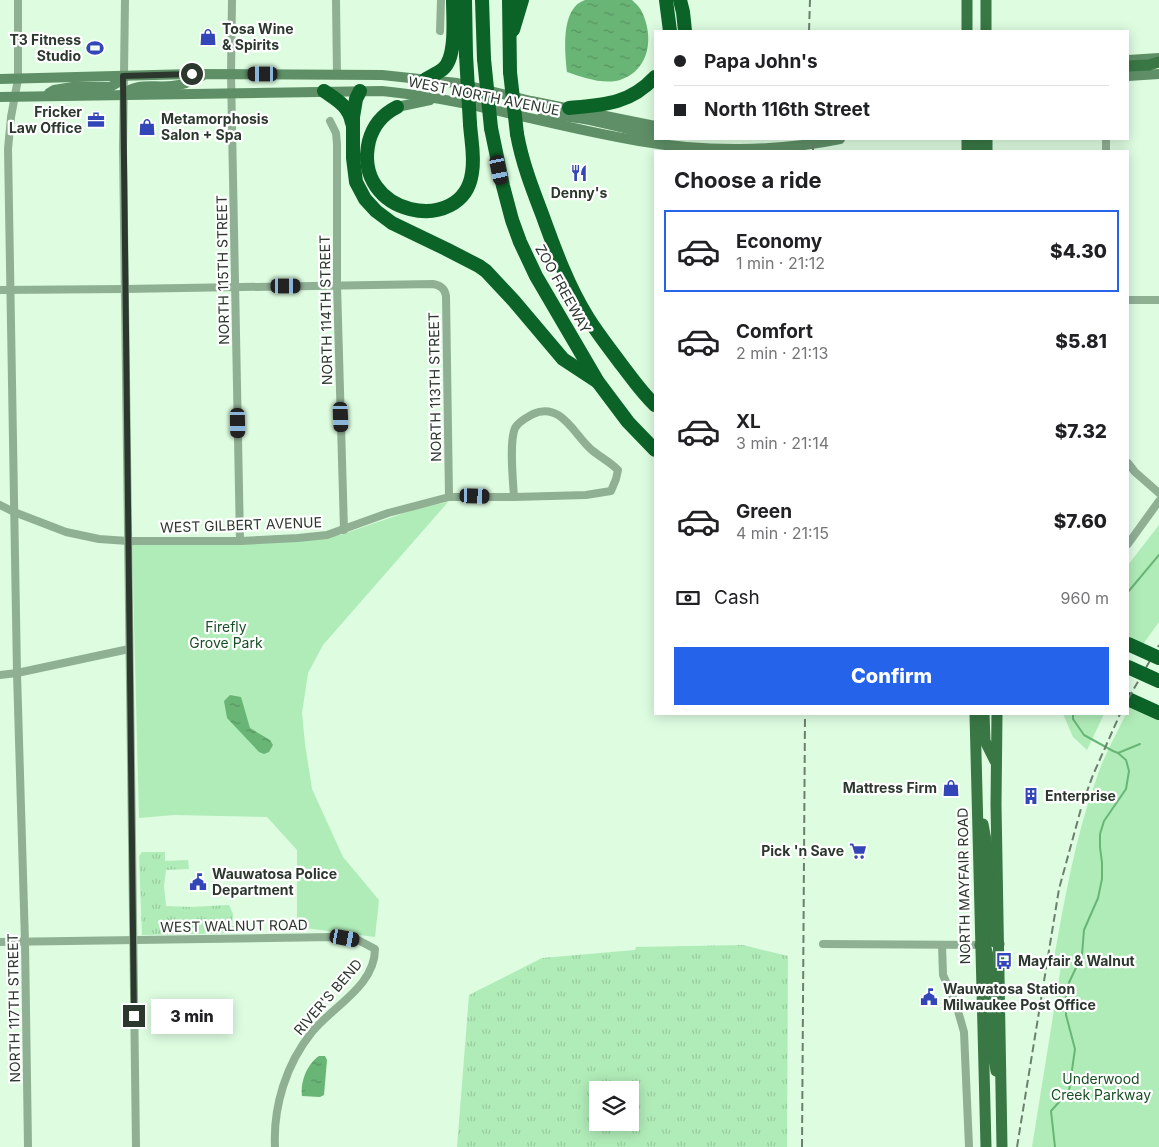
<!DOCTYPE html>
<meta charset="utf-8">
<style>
body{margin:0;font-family:Inter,sans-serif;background:#f2f2f2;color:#202124;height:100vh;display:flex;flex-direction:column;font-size:19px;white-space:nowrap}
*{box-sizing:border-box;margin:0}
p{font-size:16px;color:#757577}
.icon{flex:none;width:28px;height:28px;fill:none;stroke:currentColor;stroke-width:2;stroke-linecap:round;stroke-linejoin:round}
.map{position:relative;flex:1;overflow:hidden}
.sheet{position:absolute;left:654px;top:150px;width:475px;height:565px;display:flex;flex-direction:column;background:#fff;border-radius:0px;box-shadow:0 2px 12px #0003}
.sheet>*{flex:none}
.banner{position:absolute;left:654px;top:30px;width:475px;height:110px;border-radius:0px;box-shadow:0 2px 12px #0003;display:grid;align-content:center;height:110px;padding:0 20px;background:#fff}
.fabs{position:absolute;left:589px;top:1081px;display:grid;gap:10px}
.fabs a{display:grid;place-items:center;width:50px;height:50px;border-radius:0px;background:#fff;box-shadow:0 2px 12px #0003;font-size:25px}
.end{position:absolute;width:22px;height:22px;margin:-11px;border:6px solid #2c382e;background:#fff;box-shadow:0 0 0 2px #fff}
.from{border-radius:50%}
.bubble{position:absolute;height:35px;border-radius:0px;background:#fff;box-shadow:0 2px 12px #0003;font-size:16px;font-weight:800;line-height:35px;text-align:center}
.car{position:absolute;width:15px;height:30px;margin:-15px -8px;border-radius:6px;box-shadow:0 0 4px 1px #0007;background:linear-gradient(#222 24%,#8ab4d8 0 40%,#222 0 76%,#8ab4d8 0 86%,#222 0)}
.banner b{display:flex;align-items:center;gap:18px;height:48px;font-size:19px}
.banner b+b{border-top:1px solid #e0e0e0}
.banner i{width:12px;height:12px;background:#202124}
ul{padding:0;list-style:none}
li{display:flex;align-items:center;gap:15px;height:82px;margin:0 10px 8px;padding:0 10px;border:2px solid transparent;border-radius:0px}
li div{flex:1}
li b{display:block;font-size:19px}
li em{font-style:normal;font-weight:800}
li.on{border-color:#2563eb}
li>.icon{width:45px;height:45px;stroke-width:1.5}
h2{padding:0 20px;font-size:22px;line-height:60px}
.pay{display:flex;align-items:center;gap:12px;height:55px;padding:0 20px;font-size:19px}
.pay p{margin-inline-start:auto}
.button{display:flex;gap:10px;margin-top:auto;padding:10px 20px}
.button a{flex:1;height:58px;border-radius:0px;background:#2563eb;color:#fff;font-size:20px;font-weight:800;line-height:58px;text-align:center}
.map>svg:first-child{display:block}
.grass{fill:url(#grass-tufts);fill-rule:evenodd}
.park{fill:#b0ecb8}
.water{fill:url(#water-ripples)}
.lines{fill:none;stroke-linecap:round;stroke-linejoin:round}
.stream{stroke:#69b576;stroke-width:2}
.street{stroke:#90b094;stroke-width:8}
.secondary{stroke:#5f8f66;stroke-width:10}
.primary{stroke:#397745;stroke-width:11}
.highway{stroke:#0c6328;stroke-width:14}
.rail{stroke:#6d806f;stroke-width:2;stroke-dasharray:8 4;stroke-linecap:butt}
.highway-bridge{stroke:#0c6328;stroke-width:14}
.route{stroke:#2c382e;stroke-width:6}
.labels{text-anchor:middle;stroke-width:4.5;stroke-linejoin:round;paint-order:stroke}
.poi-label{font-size:14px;font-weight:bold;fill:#2c382e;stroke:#fff;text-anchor:start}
.street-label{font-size:14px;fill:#2c382e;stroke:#fff}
.park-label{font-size:14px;fill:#184f25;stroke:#fff}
</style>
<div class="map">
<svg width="1159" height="1147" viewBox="0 0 1159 1147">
<defs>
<pattern id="grass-tufts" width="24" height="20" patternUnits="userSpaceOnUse" patternTransform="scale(1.25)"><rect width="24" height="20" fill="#b0ecb8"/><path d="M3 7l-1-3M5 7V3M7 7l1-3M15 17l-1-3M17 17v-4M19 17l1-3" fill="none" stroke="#98cb9e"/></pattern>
<pattern id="water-ripples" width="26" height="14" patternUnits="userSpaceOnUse" patternTransform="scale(1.25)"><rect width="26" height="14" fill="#69b576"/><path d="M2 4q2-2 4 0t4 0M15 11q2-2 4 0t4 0" fill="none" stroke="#579461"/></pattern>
</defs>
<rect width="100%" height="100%" fill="#ddfce0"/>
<g class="grass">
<path d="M142,852h23v9l23,-1 1,9 -23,1 -2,16 2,20 24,1 39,-2 4,9 -1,12h9l-2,7 -97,2 -3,-79z"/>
<path d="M743,945l45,11 -1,191h-330l12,-152 73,-37 93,-8 1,-3zM598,1090h32v32h-32z"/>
</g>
<g class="park">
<path d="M448,502l-125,143 -15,28 -6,40 3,31 7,45 31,68 36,43 -4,37 -78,-10v-77l-30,-33 -93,-2 -35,3 -7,-274 208,-9 73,-25z"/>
<path d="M1159,525v97l-18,25 -13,-9v-73z"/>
<path d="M1130,705l29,13v429h-127l30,-187 -8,-2c11,-60 21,-120 42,-178 7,-23 20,-45 30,-66h2z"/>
<path d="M1063,714h41l-17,36 -14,-13z"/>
</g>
<g class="water">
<path d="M585,0h47c3,3 8,7 10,12 12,25 8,58 -22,68 -17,5 -38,-3 -53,-8 -2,-20 -7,-64 18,-72z"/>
<path d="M230,695l11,2 9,31 20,12 3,5 -4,7 -5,2 -5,-2 -32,-34 -3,-17z"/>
<path d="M319,1056h6l2,4 -3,35 -4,2 -18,-1c-2,-14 5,-32 17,-40z"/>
</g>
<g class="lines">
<g class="stream">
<path d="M1128,592l31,-37"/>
<path d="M1118,753l22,-9"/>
<path d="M1055,1147l-4,-36 18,-20 6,-42 -9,-34v-26l16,-34 2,-25 14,-32 4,-19v-16l-2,-16v-13l4,-13 22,-32 3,-18 -3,-11 -8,-7 -5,-2 -29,-16 -11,-16v-5"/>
</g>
<g class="street">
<path d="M18,0v79l-7,38 -3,32 9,524 8,269 3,205"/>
<path d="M125,0l-2,147 13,1000"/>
<path d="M232,0l-1,74 9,467"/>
<path d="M336,0l1,75"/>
<path d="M440,31l1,-31"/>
<path d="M330,121l6,12 1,11v141l7,245"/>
<path d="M1106,139v12"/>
<path d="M0,290l124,-1 309,-5c7,1 12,5 13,12l3,201"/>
<path d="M1128,300h31"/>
<path d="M1128,463l7,9 24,21"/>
<path d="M0,505l14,7 52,20 33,7 29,2h112l58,-3 29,-3 61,-22 61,-16h65l72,-2 25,-4 5,-12 2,-9c-8,-8 -16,-12 -25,-19 -18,-14 -31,-50 -60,-37 -7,4 -14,7 -18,14 -6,14 -2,53 -1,69"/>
<path d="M1128,544l31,-43"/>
<path d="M0,675l17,-2 112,-24"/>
<path d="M0,942l332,-5 26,3 17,9c0,37 -42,57 -63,83 -26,32 -39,75 -37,115"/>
<path d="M823,944l162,1"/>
<path d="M942,945l1,30 13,29 8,28 5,115"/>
</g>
<g class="secondary">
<path d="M1128,60l31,-2"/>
<path d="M1128,76l31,-2"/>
<path d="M0,79l192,-5 190,1 75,8 74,18 124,25"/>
<path d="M49,93l5,-3 19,-3h37l9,-5 4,-6"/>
<path d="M123,94c15,-12 31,-6 49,-8 11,-1 21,-5 30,-10"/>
<path d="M0,97l382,-6c87,8 171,36 257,50 63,11 139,11 201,-2"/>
<path d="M397,107l33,-7"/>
<path d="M542,117c34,-4 70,9 103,16h10"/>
</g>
<g class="primary">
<path d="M967,31v-31"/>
<path d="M986,31v-31"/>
<path d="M1128,66l21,-1 10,-3"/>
<path d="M967,139v12"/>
<path d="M977,139v12"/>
<path d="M987,151v-12"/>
<path d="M975,714l11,433"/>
<path d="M984,714l1,27 10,20"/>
<path d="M997,714l-1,90 6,343"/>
<path d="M983,824l4,22 1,86 4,9 7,3"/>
<path d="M980,945l6,3 2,7 3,87 5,29"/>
</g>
<g class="highway">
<path d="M465,0l1,55"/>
<path d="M482,0l2,59"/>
<path d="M509,0l1,72"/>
<path d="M666,0l4,31"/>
<path d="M680,0l3,12 2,19"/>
<path d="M513,30l9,-30"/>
<path d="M426,79c5,-3 12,-6 17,-10 14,-12 10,-51 10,-69"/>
<path d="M324,91c13,9 25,15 28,32"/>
<path d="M360,91l-4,8 -3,18v41l3,24 9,17 11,12 16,12 54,26 33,17 7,5 28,30 49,58 35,23"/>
<path d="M397,107c-14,7 -24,19 -28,34 -18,75 94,96 103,32 3,-16 -1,-33 -2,-49"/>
<path d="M569,108c35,-3 61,-4 86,-31"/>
<path d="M491,128l12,58 9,34 8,22 16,34 62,106 30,40 27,28"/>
<path d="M517,134c5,28 15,54 25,80 13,36 26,72 46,104 10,16 22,31 33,46 11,14 21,29 34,41"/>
<path d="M1128,699l31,14"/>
</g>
<g class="rail">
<path d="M809,31l1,-31"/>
<path d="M813,151v-12"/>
<path d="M1128,699l31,-54"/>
<path d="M802,1147l3,-433"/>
<path d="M1017,1147l42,-258 23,-84 11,-30 27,-61"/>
</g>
<g class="highway-bridge">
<path d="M466,55l4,69"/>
<path d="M484,59l7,69"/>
<path d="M510,72l7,62"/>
<path d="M1128,644l31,14"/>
<path d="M1128,667l31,14"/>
</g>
</g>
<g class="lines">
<path class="route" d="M134,1016l-11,-940 69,-2"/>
</g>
<defs>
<g id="shop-bare" transform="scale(1.35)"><path d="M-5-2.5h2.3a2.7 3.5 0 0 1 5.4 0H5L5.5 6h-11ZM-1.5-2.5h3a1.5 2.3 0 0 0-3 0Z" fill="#3246b7" stroke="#fff" stroke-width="2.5" paint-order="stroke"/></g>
<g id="stadium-bare" transform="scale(1.35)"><path d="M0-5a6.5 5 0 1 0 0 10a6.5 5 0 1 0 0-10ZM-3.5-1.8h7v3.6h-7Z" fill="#3246b7" stroke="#fff" stroke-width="2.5" paint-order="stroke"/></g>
<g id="office-bare" transform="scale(1.35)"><path d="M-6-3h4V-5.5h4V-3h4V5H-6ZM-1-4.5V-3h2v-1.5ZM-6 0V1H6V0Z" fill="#3246b7" stroke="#fff" stroke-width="2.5" paint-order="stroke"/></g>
<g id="restaurant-bare" transform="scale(1.35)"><path d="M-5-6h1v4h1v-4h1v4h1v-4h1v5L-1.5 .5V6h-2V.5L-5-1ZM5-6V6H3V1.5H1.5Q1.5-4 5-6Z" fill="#3246b7" stroke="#fff" stroke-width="2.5" paint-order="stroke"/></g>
<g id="building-bare" transform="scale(1.35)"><path d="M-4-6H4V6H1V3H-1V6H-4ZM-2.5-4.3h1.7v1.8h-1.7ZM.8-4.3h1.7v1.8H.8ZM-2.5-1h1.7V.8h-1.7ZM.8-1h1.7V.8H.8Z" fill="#3246b7" stroke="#fff" stroke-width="2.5" paint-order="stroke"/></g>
<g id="supermarket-bare" transform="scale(1.35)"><path d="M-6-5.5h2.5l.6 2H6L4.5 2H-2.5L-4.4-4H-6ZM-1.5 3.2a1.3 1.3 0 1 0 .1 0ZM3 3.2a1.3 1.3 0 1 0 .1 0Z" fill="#3246b7" stroke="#fff" stroke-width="2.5" paint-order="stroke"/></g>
<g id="civic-bare" transform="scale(1.35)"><path d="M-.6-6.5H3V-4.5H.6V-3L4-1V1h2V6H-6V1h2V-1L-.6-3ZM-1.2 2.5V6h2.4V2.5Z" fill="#3246b7" stroke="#fff" stroke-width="2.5" paint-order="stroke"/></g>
<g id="bus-bare" transform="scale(1.35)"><path d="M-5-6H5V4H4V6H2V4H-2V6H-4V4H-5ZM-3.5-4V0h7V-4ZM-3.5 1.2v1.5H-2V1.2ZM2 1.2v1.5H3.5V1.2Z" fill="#3246b7" stroke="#fff" stroke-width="2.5" paint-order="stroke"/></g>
</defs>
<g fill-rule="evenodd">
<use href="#shop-bare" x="208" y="37"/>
<use href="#stadium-bare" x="95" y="48"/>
<use href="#office-bare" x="96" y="120"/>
<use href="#shop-bare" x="147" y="127"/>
<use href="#restaurant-bare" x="579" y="173"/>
<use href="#shop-bare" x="951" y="788"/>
<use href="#building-bare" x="1031" y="796"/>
<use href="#supermarket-bare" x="858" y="851"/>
<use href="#civic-bare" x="198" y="882"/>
<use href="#bus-bare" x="1004" y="961"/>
<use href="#civic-bare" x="929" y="997"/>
</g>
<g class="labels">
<g class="poi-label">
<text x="222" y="34">Tosa Wine<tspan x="222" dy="16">&amp; Spirits</tspan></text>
<text x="81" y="45" text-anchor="end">T3 Fitness<tspan x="81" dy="16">Studio</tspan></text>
<text x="82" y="117" text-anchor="end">Fricker<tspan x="82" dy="16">Law Office</tspan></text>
<text x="161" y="124">Metamorphosis<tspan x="161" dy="16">Salon + Spa</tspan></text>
<text x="579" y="198" text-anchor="middle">Denny's</text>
<text x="937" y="793" text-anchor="end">Mattress Firm</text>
<text x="1045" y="801">Enterprise</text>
<text x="844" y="856" text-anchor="end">Pick 'n Save</text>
<text x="212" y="879">Wauwatosa Police<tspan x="212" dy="16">Department</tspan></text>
<text x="1018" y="966">Mayfair &amp; Walnut</text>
<text x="943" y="994">Wauwatosa Station<tspan x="943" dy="16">Milwaukee Post Office</tspan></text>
</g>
<g class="street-label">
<text transform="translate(484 96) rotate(11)" y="5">WEST NORTH AVENUE</text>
<text transform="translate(223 270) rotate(-91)" y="5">NORTH 115TH STREET</text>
<text transform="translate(563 289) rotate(61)" y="5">ZOO FREEWAY</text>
<text transform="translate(326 310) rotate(-91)" y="5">NORTH 114TH STREET</text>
<text transform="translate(435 387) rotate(-91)" y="5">NORTH 113TH STREET</text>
<text transform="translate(241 525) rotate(-2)" y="5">WEST GILBERT AVENUE</text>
<text transform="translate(964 886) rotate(-91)" y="5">NORTH MAYFAIR ROAD</text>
<text transform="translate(234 926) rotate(-1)" y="5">WEST WALNUT ROAD</text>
<text transform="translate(328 997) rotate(-49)" y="5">RIVER'S BEND</text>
<text transform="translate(14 1008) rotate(-91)" y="5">NORTH 117TH STREET</text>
</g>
<g class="park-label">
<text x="226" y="632">Firefly<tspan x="226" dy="16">Grove Park</tspan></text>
<text x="1101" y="1084">Underwood<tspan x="1101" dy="16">Creek Parkway</tspan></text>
</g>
</g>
</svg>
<div class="fabs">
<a><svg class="icon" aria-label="layers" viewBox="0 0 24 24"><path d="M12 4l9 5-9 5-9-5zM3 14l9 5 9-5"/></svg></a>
</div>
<i class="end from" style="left:192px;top:74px"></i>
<i class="end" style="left:134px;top:1016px"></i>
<div class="bubble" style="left:151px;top:999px;width:82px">3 min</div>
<i class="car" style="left:263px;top:74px;rotate:270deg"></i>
<i class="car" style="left:499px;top:170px;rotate:168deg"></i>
<i class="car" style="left:286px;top:286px;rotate:90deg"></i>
<i class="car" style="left:341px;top:417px;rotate:178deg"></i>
<i class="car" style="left:238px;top:423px;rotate:179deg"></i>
<i class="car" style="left:475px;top:496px;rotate:92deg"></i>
<i class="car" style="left:345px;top:938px;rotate:100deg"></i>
<div class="banner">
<b><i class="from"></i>Papa John's</b>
<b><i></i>North 116th Street</b>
</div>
<section class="sheet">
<h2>Choose a ride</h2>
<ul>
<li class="on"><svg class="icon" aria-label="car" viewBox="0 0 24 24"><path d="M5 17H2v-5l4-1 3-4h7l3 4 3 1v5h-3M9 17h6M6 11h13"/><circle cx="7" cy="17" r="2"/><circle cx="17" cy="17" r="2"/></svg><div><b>Economy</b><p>1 min · 21:12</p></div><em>$4.30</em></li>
<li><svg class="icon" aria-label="car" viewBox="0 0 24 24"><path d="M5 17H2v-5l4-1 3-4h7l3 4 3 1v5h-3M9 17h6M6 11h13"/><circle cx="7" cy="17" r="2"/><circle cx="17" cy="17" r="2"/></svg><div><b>Comfort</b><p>2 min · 21:13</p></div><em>$5.81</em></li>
<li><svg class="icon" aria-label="car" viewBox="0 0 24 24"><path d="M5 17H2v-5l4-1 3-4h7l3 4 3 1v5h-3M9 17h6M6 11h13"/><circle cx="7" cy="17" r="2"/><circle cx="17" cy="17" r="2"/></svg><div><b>XL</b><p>3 min · 21:14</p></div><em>$7.32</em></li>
<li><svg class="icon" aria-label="car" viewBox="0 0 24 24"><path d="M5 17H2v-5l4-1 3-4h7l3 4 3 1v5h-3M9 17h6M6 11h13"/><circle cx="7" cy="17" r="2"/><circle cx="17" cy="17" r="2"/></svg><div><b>Green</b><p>4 min · 21:15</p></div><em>$7.60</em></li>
</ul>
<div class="pay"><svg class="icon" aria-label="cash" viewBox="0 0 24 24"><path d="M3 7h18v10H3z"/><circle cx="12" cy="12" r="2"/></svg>Cash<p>960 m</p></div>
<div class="button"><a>Confirm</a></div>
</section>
</div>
